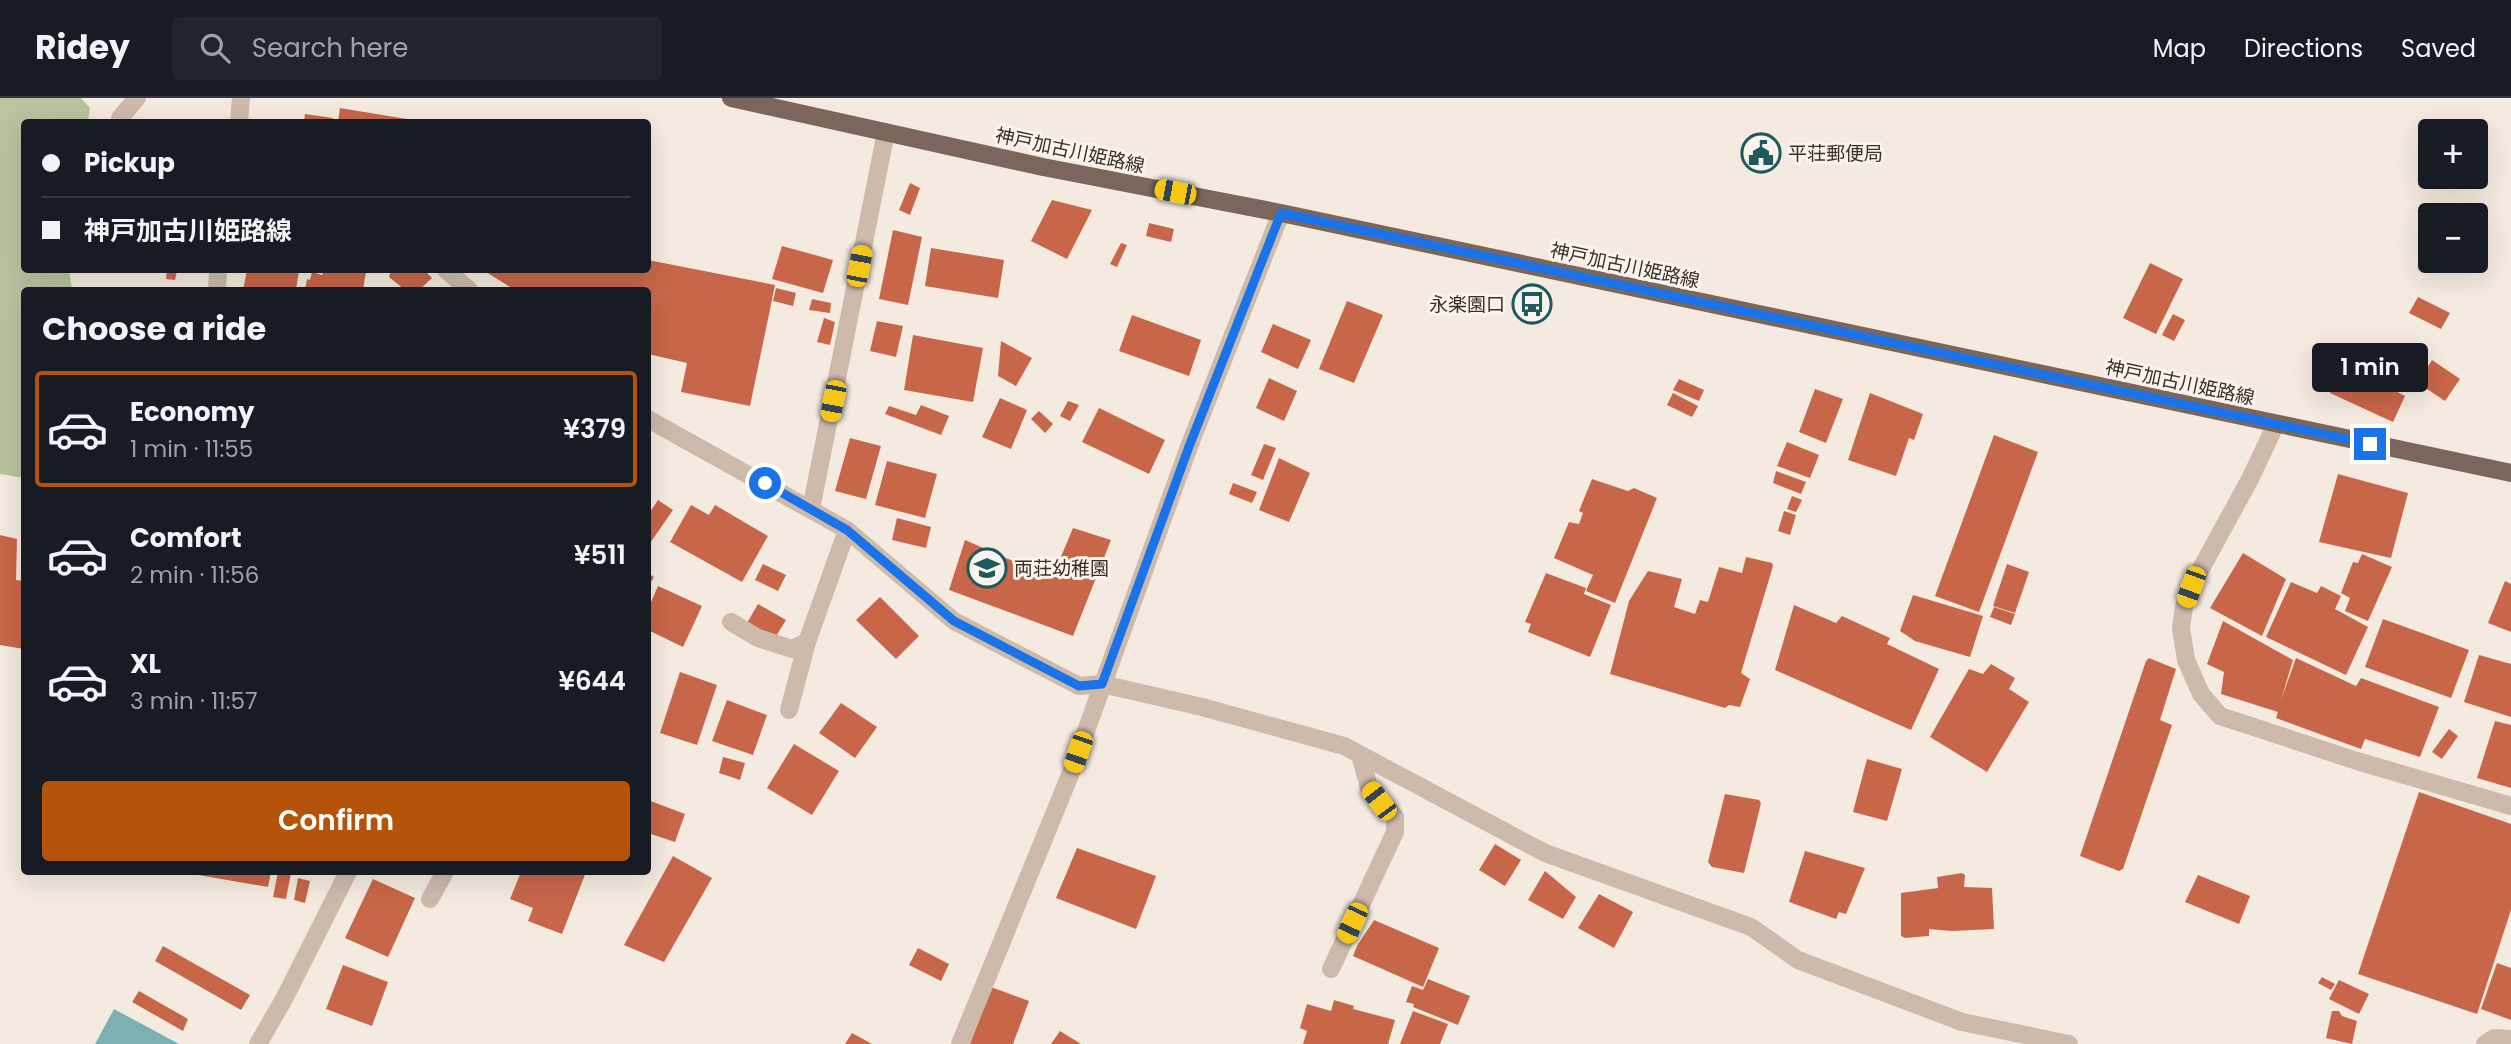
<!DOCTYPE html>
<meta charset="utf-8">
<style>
body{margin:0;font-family:Poppins,"Noto Sans JP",sans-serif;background:#20242c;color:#f1f3f6;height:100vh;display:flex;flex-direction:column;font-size:26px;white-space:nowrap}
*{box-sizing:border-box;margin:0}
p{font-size:23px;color:#9ea1a6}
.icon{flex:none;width:38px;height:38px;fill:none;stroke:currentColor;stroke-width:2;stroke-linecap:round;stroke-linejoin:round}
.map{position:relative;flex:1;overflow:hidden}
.side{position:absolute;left:21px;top:189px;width:630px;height:588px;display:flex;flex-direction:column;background:#171b24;border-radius:7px;box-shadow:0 7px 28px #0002}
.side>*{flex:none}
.top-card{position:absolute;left:21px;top:21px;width:630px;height:154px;border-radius:7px;box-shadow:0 7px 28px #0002;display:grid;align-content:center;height:154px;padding:0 21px;background:#171b24}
.buttons{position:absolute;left:2418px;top:21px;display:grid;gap:14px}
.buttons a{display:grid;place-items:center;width:70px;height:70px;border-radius:7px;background:#171b24;box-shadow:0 7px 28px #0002;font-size:35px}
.end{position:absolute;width:32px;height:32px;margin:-16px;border:9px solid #1a73e8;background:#fff;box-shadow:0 0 0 4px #fff}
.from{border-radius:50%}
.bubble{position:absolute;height:49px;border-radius:7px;background:#171b24;box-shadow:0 7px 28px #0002;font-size:23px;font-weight:600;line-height:49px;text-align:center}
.car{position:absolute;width:21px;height:42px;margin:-21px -10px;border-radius:9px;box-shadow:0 0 5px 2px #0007;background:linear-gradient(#f5c518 24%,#345 0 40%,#f5c518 0 76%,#345 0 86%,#f5c518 0)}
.top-card b{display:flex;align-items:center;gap:24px;height:66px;font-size:26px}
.top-card b+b{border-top:2px solid #363941}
.top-card i{width:18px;height:18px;background:#f1f3f6}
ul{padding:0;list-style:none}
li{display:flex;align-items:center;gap:21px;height:116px;margin:0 14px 10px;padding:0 7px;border:4px solid transparent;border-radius:7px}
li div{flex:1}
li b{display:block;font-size:26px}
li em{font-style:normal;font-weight:600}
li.current{border-color:#b45309}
li>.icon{width:63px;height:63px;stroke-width:1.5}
h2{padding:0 21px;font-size:32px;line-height:84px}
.action{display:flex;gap:14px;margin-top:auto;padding:14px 21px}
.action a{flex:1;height:80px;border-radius:7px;background:#b45309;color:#fff;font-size:28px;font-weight:600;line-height:80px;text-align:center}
header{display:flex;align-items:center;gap:42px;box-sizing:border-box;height:98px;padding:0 35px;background:#171b24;border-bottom:2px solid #363941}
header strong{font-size:33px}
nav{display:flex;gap:38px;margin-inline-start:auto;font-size:24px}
.search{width:490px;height:63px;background:#20242c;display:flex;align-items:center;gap:18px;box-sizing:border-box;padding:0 24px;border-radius:7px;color:#9ea1a6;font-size:26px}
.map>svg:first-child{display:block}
.green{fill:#b8c49f}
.water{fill:#7db0b2}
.building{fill:#c86649}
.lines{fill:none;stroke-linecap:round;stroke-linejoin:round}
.minor{stroke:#cdbaab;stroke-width:18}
.major{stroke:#7c665b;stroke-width:18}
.route{stroke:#1a73e8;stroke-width:9}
.labels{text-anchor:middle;stroke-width:6;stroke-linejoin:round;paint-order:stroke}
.street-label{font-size:19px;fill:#3a2f2a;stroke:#fbf4ec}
.poi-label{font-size:19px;fill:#3a2f2a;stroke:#fbf4ec;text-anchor:start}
</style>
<header>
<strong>Ridey</strong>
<div class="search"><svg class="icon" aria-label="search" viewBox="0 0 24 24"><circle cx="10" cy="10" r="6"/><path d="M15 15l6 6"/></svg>Search here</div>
<nav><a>Map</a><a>Directions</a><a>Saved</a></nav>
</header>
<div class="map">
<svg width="2511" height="946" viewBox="0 0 2511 946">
<rect width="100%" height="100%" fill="#f4eadf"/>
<path class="green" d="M0,0h81l9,10 -2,14h-64v148h45l3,20h-48v188l-24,-4z"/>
<path class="water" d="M114,911l65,35h-84z"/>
<g class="building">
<path d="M340,10l79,13v1h-81z"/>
<path d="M305,16l28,4 -1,4h-28z"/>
<path d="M910,85l10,5 -10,27 -11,-5z"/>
<path d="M1052,102l40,10 -25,49 -36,-18z"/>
<path d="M1149,125l25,6 -3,13 -25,-6z"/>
<path d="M893,132l29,7 -14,68 -29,-6z"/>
<path d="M1121,145l6,2 -10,22 -7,-3z"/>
<path d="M782,148l51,14 -10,33 -51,-14z"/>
<path d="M931,150l73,12 -6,38 -73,-12z"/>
<path d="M648,162l127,25 -25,121 -69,-14 6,-29 -39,-9v-64h-133l-32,-20h165z"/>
<path d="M2150,165l33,16 -27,55 -33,-16z"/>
<path d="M167,172l10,1 -2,9 -9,-1z"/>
<path d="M247,172h52l-3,20h-53z"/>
<path d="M325,172l41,2 -3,18h-58l2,-11 3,1 2,-8 10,3z"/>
<path d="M391,172h33l8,8 -13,12h-14l-16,-13z"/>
<path d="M776,190l20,5 -3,13 -20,-5z"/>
<path d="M2418,199l32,16 -9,16 -32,-16z"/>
<path d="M812,201l19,4 -1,10 -21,-3z"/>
<path d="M1347,203l36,14 -29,68 -35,-14z"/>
<path d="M2173,216l12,6 -11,21 -12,-6z"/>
<path d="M1132,217l69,25 -12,36 -70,-25z"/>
<path d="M824,220l11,4 -5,23 -13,-3z"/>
<path d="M877,223l26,5 -7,31 -26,-6z"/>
<path d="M1273,226l38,16 -13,29 -37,-17z"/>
<path d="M913,237l70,13 -10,54 -69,-12z"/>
<path d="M1001,243l31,17 -16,28 -18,-10z"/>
<path d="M2432,262l28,19 -15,22 -27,-18z"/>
<path d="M2344,263l46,21 -2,5 17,9 -12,26 -63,-29z"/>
<path d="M1269,280l28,13 -13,30 -28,-13z"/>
<path d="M1679,281l25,11 -5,11 -26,-11z"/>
<path d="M1815,291l28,10 -17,44 -27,-11z"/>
<path d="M1673,295l25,13 -6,11 -25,-12z"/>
<path d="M1870,295l53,21 -9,26 -5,-2 -13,38 -48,-16z"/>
<path d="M1000,300l27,12 -16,39 -29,-12z"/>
<path d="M1068,303l11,4 -9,16 -10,-5z"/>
<path d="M921,307l28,11 -8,19 -56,-21 4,-8 27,9z"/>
<path d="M1099,310l66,32 -16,34 -67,-32z"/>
<path d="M1039,313l14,13 -8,9 -14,-14z"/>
<path d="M1994,337l44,17 -59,160 -44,-16z"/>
<path d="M850,340l31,8 -15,53 -31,-8z"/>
<path d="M1787,344l32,13 -9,23 -33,-12z"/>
<path d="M1264,346l12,4 -13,32 -12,-5z"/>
<path d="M1279,360l31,15 -21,49 -30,-12z"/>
<path d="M887,363l50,13 -12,44 -50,-13z"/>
<path d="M1776,373l30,11 -5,12 -28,-11z"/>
<path d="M2338,376l70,19 -17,65 -72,-16z"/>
<path d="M1592,381l36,12 6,-3 23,10 -42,105 -29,-12 7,-16 -39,-17 15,-36 10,2 4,-11 -4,-2z"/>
<path d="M1233,385l24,9 -5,11 -23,-9z"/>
<path d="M1792,398l10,4 -6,12 -9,-3z"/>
<path d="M658,402l15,10 -25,36v-31z"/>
<path d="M691,407l18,10 6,-10 53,31 -26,46 -72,-40z"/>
<path d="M1784,413l12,4 -6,20 -12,-4z"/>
<path d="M897,420l34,9 -5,21 -34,-8z"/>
<path d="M1073,430l38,12 -38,96 -124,-46 16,-50 87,38z"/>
<path d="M0,437l17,4 -1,41 8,1v68l-24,-4z"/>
<path d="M2243,455l43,26 -24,57 -52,-28z"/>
<path d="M2362,456l30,13 -24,54 -23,-10 5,-13 -9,-5 12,-31 5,1z"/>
<path d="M1746,459l26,6 1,3 -32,107 9,6 -10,28 -11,-2 -4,3 -115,-34 19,-73 19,-30 34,8 -8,28 21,7 5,-14 8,2 11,-35 23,6z"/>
<path d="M763,466l23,11 -8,16 -23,-11z"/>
<path d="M2007,466l22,8 -14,41 -22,-7z"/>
<path d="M648,475l6,4 -6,11z"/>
<path d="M1546,475l40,15 -2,6 27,11 -21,52 -62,-25 3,-8 -6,-2z"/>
<path d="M2505,483l6,3v48l-23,-9z"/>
<path d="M2291,484l26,11 4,-7 20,10 -6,13 33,18 -22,48 -80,-38z"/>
<path d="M658,488l44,20 -19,41 -35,-17v-21z"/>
<path d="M1913,497l70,21 -13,41 -55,-16 -15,-10z"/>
<path d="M880,499l39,39 -23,23 -40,-39z"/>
<path d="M758,506l28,16 -11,18 -28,-15z"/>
<path d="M1794,507l42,18 6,-7 48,22 -3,6 52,25 -28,61 -136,-60z"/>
<path d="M1994,509l21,7 -4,11 -21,-8z"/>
<path d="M2383,521l86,31 -18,48 -86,-31z"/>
<path d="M2223,523l70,39 -12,40 15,-42 60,28 5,-8 78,29 -19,50 -55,-18 -4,10 -85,-31 2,-6 -57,-18 3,-22 -17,-8z"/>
<path d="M2479,557l32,9v53l-47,-15z"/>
<path d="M2149,560l27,11 -16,51 12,5 -49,144 -4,2 -39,-15 66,-195z"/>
<path d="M1991,566l24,14 -6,11 20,13 -42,70 -57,-35 39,-68 14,5z"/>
<path d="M680,574l37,13 -20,60 -37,-12z"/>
<path d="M727,602l40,15 -14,40 -41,-14z"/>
<path d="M841,605l36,24 -22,31 -36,-25z"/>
<path d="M2495,623l16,4v63l-34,-10z"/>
<path d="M2449,631l9,7 -16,23 -10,-7z"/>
<path d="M794,646l45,27 -27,44 -45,-27z"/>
<path d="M723,659l22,6 -5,17 -21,-7z"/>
<path d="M1867,661l35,10 -15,52 -34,-9z"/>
<path d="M2419,694l92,32v86l-34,104 -119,-40z"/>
<path d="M1725,696l34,6 2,3 -17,70 -32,-6 -4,-5z"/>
<path d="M648,702l37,14 -10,28 -27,-9z"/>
<path d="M1495,746l26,16 -16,26 -26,-16z"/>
<path d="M1077,750l79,28 -20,53 -80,-31z"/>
<path d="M1805,753l60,17 -19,46 -7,-2 -3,7 -47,-17z"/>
<path d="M673,758l39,22 -48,84 -40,-17z"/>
<path d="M1545,773l31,26 -13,22 -35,-19z"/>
<path d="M181,774h90l-3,15z"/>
<path d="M278,774l13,1 -5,26 -13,-2z"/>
<path d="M521,774h65l-24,62 -34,-13 5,-13 -23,-9z"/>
<path d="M1962,775l3,2 -1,12 28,1 2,41 -42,2 -23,-2v7l-24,2 -4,-2v-43l37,-5 -1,-11z"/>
<path d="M2198,777l52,21 -11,28 -54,-22z"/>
<path d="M298,780l12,3 -5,22 -11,-3z"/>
<path d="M373,781l42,19 -27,59 -43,-19z"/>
<path d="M1599,796l34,18 -19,36 -36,-20z"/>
<path d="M1374,822l65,28 -16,39 -70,-31 4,-10z"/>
<path d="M163,848l87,49 -9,15 -86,-49z"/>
<path d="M918,850l31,16 -8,17 -32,-16z"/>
<path d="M2497,865l14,5v52l-30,-11z"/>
<path d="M343,867l45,17 -16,44 -46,-17z"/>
<path d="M2322,879l13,7 -4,6 -13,-7z"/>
<path d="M1428,881l42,17 -12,29 -45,-18 1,-3 -8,-2 6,-16 11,4z"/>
<path d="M2339,882l30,14 -10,20 -30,-15z"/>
<path d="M991,889l38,14 -16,43h-43z"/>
<path d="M139,893l49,28 -5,12 -51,-29z"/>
<path d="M1334,902l20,6 -1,3 42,11 -7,24h-85l4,-13 -7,-3 7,-24 24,7z"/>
<path d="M1413,913l35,13 -8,20h-40z"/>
<path d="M2332,913h7l3,5 15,5 -5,23 -26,-6z"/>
<path d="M1060,933l21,13h-30z"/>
<path d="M852,935l20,11h-27z"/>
</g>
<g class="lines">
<g class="minor">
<path d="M120,20l17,-20"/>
<path d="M239,24l2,-24"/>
<path d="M446,172l23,20"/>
<path d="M217,192l1,-20"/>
<path d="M648,321l199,111 107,91 125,65 23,-2 100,23 142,39 201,107 206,74 47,33 164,62 107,22"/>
<path d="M2276,326l-26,55 -59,108 -7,20 -3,21 5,32 15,34 19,22 137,45 154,45"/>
<path d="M811,411l75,-377"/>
<path d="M731,524l27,16 34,11 15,-7"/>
<path d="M789,612l18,-68 40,-112"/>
<path d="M430,801l15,-27"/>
<path d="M1331,871l64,-137v-15l-26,-30 -9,-32"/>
<path d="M258,946l26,-45 64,-127"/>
<path d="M960,946l110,-269 120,-331 91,-231"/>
<path d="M2485,946l9,-6 17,1"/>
</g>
<path class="major" d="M731,0l312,69 238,46 1230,260"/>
</g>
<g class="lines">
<path class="route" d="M765,385l82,47 107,91 125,65 23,-2 88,-240 91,-231 1089,231"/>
</g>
<defs>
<g id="civic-ring" transform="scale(2.0125)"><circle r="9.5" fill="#fbf4ec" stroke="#1e5a5d" stroke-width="1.5"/><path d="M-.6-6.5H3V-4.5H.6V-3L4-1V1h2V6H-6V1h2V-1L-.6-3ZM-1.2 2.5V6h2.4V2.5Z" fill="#1e5a5d"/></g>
<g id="bus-ring" transform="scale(2.0125)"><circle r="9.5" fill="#fbf4ec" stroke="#1e5a5d" stroke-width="1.5"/><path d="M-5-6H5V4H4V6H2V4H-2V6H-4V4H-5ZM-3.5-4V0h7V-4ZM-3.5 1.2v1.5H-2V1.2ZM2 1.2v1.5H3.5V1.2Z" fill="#1e5a5d"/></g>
<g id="school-ring" transform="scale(2.0125)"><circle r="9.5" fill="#fbf4ec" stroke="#1e5a5d" stroke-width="1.5"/><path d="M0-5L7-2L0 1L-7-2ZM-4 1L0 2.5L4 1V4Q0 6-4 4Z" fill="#1e5a5d"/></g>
</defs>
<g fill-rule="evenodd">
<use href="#civic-ring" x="1761" y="55"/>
<use href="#bus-ring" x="1532" y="206"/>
<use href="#school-ring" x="987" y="470"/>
</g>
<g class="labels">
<g class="street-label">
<text transform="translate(1070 52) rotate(12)" y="7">神戸加古川姫路線</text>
<text transform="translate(1625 167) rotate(12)" y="7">神戸加古川姫路線</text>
<text transform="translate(2180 284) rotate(12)" y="7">神戸加古川姫路線</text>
</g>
<g class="poi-label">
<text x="1788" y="62">平荘郵便局</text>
<text x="1505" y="213" text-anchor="end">永楽園口</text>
<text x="1014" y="477">両荘幼稚園</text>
</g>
</g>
</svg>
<div class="buttons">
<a>+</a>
<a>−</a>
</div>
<i class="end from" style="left:765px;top:385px"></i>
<i class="end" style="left:2370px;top:346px"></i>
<div class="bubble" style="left:2312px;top:245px;width:116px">1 min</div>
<i class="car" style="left:1175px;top:94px;rotate:281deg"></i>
<i class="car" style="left:859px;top:168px;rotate:11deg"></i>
<i class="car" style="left:833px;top:303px;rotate:191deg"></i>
<i class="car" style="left:2191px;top:489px;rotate:200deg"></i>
<i class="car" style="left:1078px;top:654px;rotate:199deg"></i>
<i class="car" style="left:1379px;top:703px;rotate:323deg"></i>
<i class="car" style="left:1352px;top:825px;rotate:205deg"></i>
<div class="top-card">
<b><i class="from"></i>Pickup</b>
<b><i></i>神戸加古川姫路線</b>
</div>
<section class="side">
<h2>Choose a ride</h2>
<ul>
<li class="current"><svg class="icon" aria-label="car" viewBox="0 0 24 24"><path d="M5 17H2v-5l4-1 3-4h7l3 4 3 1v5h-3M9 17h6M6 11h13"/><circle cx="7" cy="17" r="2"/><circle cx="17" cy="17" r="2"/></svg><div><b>Economy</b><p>1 min · 11:55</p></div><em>¥379</em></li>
<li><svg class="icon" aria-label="car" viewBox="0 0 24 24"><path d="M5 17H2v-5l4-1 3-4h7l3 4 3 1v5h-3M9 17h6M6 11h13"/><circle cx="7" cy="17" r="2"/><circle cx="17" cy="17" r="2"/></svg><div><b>Comfort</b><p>2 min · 11:56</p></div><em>¥511</em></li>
<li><svg class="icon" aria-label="car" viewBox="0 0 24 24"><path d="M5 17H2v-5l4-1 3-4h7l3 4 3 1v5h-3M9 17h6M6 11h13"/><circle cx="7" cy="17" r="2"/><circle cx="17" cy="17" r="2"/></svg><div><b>XL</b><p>3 min · 11:57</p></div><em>¥644</em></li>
</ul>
<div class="action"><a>Confirm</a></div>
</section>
</div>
